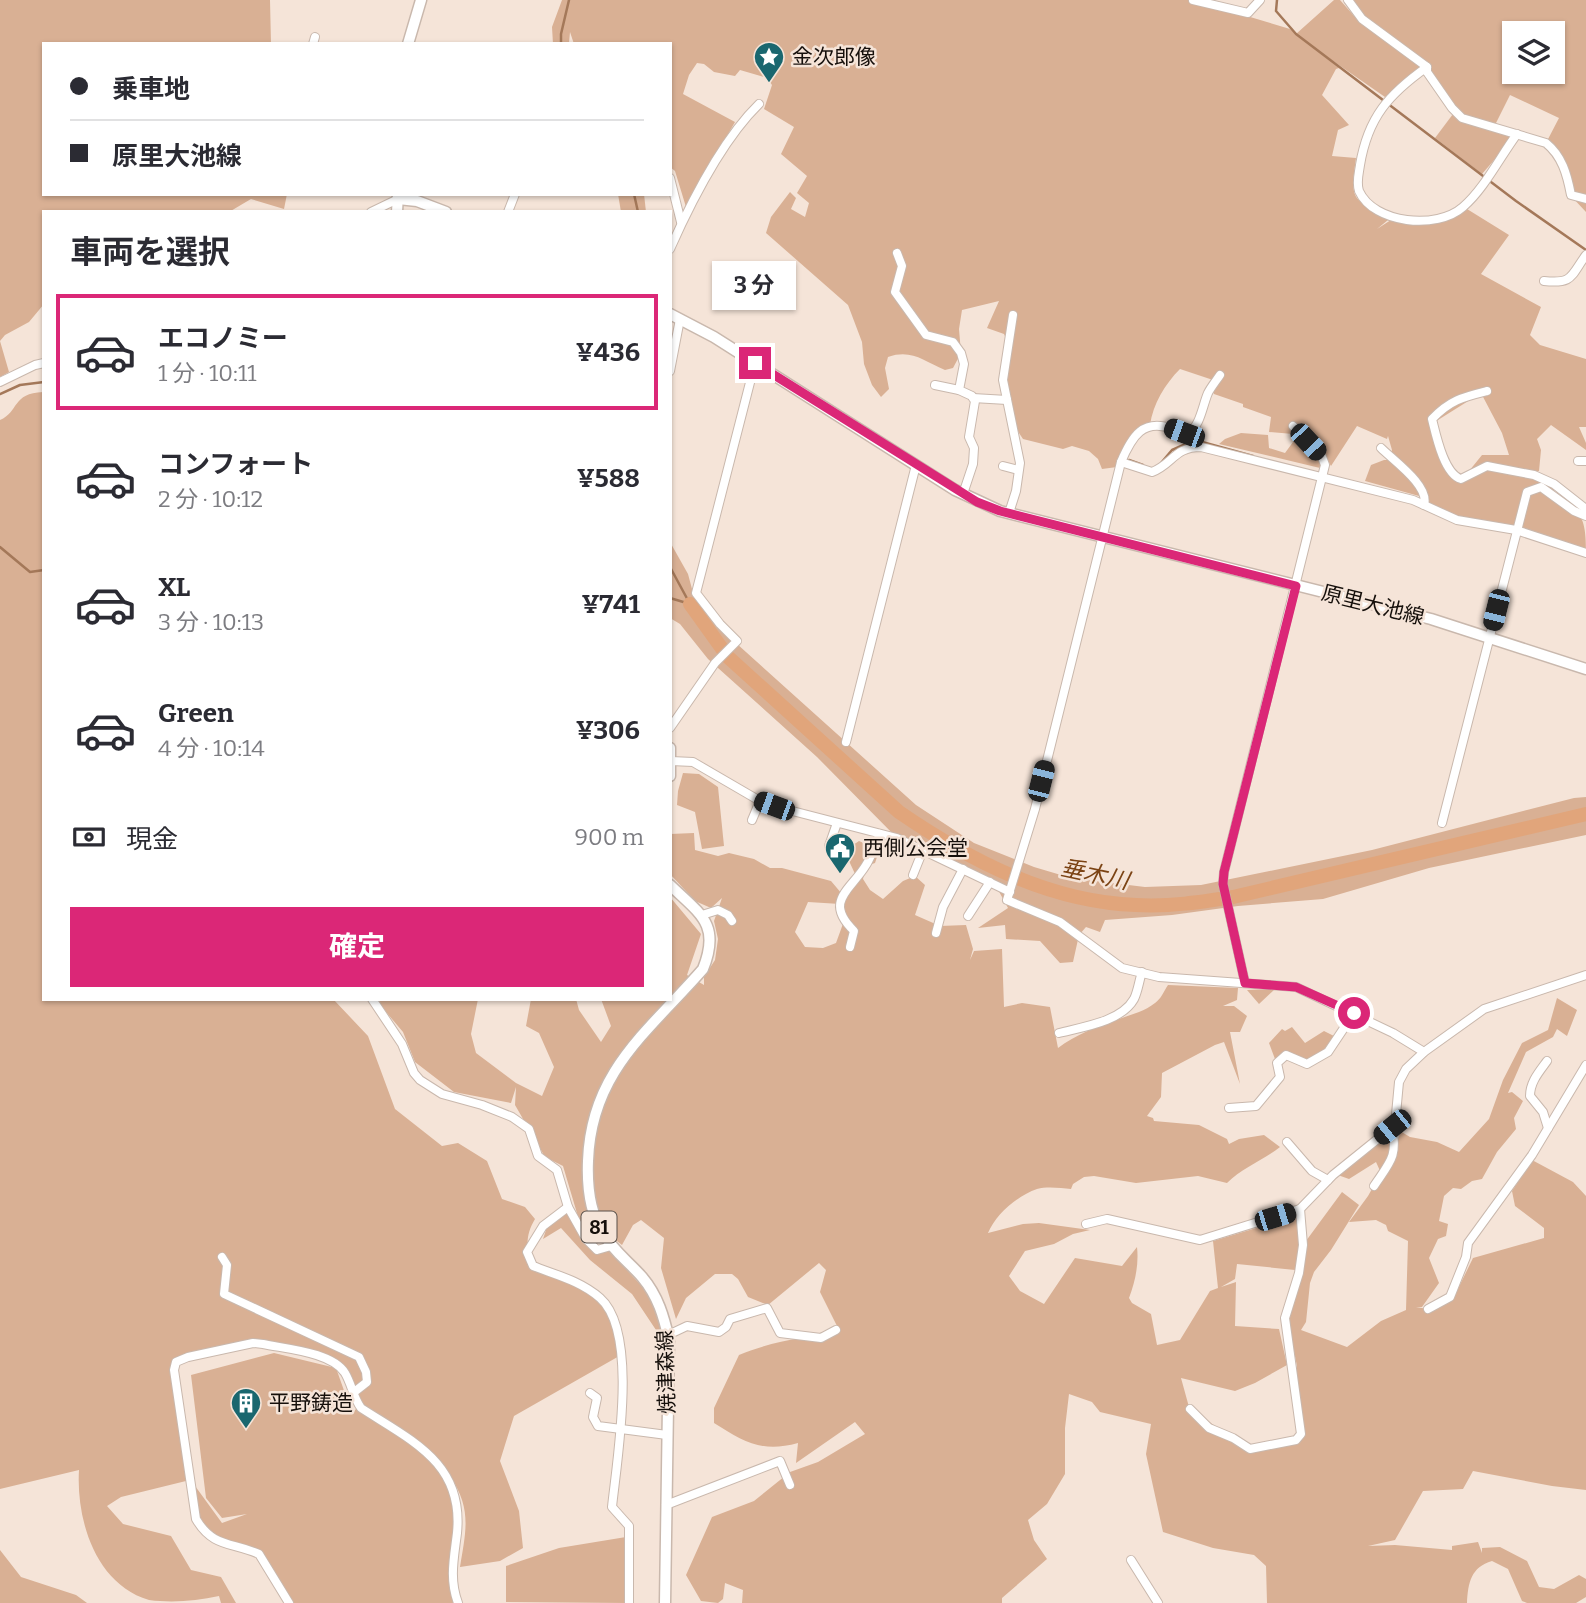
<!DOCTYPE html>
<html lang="ja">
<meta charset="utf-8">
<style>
body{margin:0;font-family:Bitter,"Noto Sans JP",serif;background:#f7f7f7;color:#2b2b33;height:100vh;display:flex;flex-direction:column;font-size:26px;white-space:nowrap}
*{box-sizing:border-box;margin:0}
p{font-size:23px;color:#7c7c81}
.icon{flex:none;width:38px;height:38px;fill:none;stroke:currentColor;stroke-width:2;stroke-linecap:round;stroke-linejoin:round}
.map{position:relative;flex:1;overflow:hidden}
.sheet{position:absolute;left:42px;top:210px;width:630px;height:791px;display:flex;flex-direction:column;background:#fff;border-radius:0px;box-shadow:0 2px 5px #0004}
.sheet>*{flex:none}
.top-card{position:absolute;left:42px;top:42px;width:630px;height:154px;border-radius:0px;box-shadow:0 2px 5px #0004;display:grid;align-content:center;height:154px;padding:0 28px;background:#fff}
.buttons{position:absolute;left:1502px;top:21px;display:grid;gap:14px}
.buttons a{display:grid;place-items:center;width:63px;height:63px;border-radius:0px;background:#fff;box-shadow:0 2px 5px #0004;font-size:35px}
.end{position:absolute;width:32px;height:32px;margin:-16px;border:9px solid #db2777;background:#fff;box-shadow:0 0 0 4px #fff}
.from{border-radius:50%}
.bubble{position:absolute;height:49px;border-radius:0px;background:#fff;box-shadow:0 2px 5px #0004;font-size:23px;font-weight:700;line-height:49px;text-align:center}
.car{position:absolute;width:21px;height:42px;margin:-21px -10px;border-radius:9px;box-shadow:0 0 5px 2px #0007;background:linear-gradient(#222 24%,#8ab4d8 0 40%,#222 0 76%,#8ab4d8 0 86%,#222 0)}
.top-card b{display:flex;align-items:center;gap:24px;height:66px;font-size:26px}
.top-card b+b{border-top:2px solid #e1e1e2}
.top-card i{width:18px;height:18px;background:#2b2b33}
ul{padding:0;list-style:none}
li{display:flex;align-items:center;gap:21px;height:116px;margin:0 14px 10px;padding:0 14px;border:4px solid transparent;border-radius:0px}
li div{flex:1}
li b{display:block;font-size:26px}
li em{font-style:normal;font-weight:700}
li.active{border-color:#db2777}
li>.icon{width:63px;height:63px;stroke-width:1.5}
h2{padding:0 28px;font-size:32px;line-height:84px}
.pay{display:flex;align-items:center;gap:18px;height:77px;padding:0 28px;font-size:26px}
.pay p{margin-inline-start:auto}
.cta{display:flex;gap:14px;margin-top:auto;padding:14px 28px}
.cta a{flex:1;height:80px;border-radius:0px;background:#db2777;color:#fff;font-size:28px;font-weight:700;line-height:80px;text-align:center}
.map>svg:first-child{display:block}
.green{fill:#d9b094;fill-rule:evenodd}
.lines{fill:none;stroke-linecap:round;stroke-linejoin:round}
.stream{stroke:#a47859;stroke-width:2.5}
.river{stroke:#e1a57b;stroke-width:14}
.minor-casing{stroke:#c9b8ad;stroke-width:10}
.major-casing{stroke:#c9b8ad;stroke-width:13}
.minor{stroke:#fff;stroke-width:8}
.major{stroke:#fff;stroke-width:10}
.route{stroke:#db2777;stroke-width:9}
.labels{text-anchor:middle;stroke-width:5;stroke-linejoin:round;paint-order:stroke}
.shield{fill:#f5e4d8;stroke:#584f48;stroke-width:2}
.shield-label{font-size:19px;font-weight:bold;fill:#150f0b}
.poi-label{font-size:21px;fill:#150f0b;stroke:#f5e4d8;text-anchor:start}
.street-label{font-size:21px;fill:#150f0b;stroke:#f5e4d8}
.water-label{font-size:23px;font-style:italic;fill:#7c4415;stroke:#f5e4d8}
</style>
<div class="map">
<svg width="1586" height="1603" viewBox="0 0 1586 1603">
<rect width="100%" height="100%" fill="#f5e4d8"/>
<g class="green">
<path d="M0,0h270l1,44h-227v150h243l-3,15 -33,-10 -22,13h-185v92l-15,18 -24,13 -5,6 9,31 -9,5z"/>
<path d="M562,0h631l97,29 6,5 38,-34h6l15,17 68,52 -38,28 -62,-43 16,14 -3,1 -14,26 27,30 -11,5 -6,26 24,2c-6,45 -4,38 32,62l-11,9 17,-11 20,4 53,-13 42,26 -28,39 60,33 -11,28 10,10 46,14v68h-7l7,16v7l-35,-25 -14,14 4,11 -2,21 -7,1 24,16 -4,3c29,23 34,23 34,62l-75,-24 -54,-9 -30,-16 -2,-11 -35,-36 2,-7 -4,-14 -1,3 -30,-13 -26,40 -7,-12 -31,-20 -24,-2 2,-15 -28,-10v-3l-29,-10 -1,-14 -33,-11c-15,15 -27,35 -30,56l-12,6 -21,36 -15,2 -4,-10 -9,-8 -17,-5 -9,3 -40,-10c-12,-17 -19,-39 -20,-60 0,-14 8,-32 1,-45l-17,-6 12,-27 -37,9 -3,19 2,24 -8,15 -8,2c-22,-9 -33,-21 -57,-13l-3,11 4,21 -8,8 -9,-12 -8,-21 -2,-22 -14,-37 -82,-72 5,-16 19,-25 6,6 -5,11 14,8 4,-14 -12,-10 10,-17 -26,-22 13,-27 -30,-18 8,-24 -5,-7 -27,-8 -5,6 -21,-4 -10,-8 -7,-1 -8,12 -6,19 52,28 -49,85 -11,-36 -5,-4v-123h-96l-4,-12 -1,11 -16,1 -1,-17zM1481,393l21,40 7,22h-27l-21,26 -5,-3 -26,-53z"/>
<path d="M1346,0h240v212l-15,-16 -4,-19 -21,-34 13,-25 -49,-23 -15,30 19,12 -32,37 -47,-36 18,-24 -26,-47 -65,-48zM1514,33h38v39h-38z"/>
<path d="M618,194h26l2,18h-25z"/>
<path d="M43,392l1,607 290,1 34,36 27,73 47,37 16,-3 29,18 15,38 23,8 10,12c-10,17 -9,29 -2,47l38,14 39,30 11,45 -107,61 -14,45 19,50 4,37 -23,13 -40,6c6,-37 12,-58 -10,-91 -7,-11 -12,-18 -22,-25l18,26 8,20 3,106h-168l-34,-51 -39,-12 -20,-21 -6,-39 -69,17 -14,9 16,18 48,12 20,34 30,7 15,26h-15l-2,-7c-23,5 -47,7 -70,4 -54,-16 -73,-81 -70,-130l-79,19v-1069c19,-8 12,-27 43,-28zM263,1344l74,19 24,45h-4l-5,5 -16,-45 -62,-15 -83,22 15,123 16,20 25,-4 -25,9 -32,-44 -16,-109 14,-13z"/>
<path d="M1241,433l27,2 1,13 16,5 11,-15 24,21v9l-101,-24 6,-5z"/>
<path d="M1384,460h6l28,28 1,8 -54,-15 6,-16z"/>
<path d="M670,542l18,32 4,15 24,36 200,180 58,38 60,24 37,11 74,9 56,-2 171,-35 202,-52 12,-1v38l-157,33 -106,31 -85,7 -66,9 -67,5 -5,12 -14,-5 -7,8 -6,27 -13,1 -20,-22 -34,-2 -1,-14 -27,3 30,-20 -12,-22 -98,-47 -81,-82 -109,-98 -28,-35 -10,-6z"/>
<path d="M683,773l16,1 19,13 6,59 -22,3 -7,-37 -18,-7 1,-14z"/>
<path d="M694,833l1,17 23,6 11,-3 25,6 16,9h12l49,13 11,13 -2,10 -32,-2 -13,30 10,15 18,1 13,-5 8,-22 -2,-12 14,-33 -7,-15 1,-14 9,-6 14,6 5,7 -3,9 -9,3 -3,13 7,11 13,9 20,-18 12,-5 10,9 -10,30 25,11 26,-1 7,24 -3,11 4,-9 28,-2 2,58 18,-4 28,4 8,41c17,-13 40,-22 61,-29 13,-5 25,-7 36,-16 6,-4 9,-12 13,-18l70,3 -1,12 -14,6h11l13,10 -7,16h-10l10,52 -16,-42 -9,3 -53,28 -1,24 -14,19 6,2 1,3 45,4 28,14 2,5 10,-5 25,-4 16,12c-18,14 -38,21 -53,36l-29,-7 -62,7 -42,-7 -10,1 -11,7 -2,5c-10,-1 -24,-3 -34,0 -20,7 -41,25 -49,44l35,-9 16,-1 51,7 -17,4 -19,10 -29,7 -16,25 11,15 24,13 31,-46 47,8 15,-19c2,18 -2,35 -8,51l3,5 19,11 6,31 23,-5 30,-49 8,-3 -5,-47 83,-25 6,18 -7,36 -58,-6 -2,15 -14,8 15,-5 -1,44 44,3 8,36 -32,18 -20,8 -54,-13 8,29 52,38 9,4 46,-9 5,-6 -8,-56 4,-12 -6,-29 -5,-14 17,-78 39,-53 17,13 -28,45 -17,22 -4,11 -4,39 -5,8 46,17 34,-26 25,-11 2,-69 -20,-10 -2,-6 -10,-5 -27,2 19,-26 13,-23 -5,-11 -27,17 -14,-5 54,-40 5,11 -6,6c7,-5 11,-11 12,-20l10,6 27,5 22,10 30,-33 14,-39 19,-37 26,-13 9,-32 20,12 -10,26 -10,-7 -4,8 -27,15 -18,41 4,-1 11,9 -9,17 2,11 -19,23 -15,27 -10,2 -11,8 -8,-1 -9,8 -5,25 9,3 -2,12 -8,3 -9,19 10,25 -17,24h-6l12,2 25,-10 20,-41 71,-20v-10l-29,-22 -3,-15 20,-31 41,22 13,14v294l-34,-4 -79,-15 -10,18 -40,2 -28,49 -27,6 27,-1 57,5v-4l26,-4 4,11v-5l18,-1 27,14 12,26 15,2 25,-14 7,4v18l-10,6h-49l-5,-2 -14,-32 -16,-8c-21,6 -24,22 -25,42h-200l-1,-37 -12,-11 -41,-7 -50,-16 -17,-78 5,-30 -51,-12 -8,-10 -23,-8 -4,34v46l-18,30 -19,16 6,20 13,19 -45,39v5h-260l1,-13 -18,-7 -2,16 -5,4 -17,-2 -15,-26 26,-58 42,-16 36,-29 28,-10 47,-28 -10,-12 -59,41 2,-20c-36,10 -54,-1 -84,-20v-15l25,-53c33,-14 66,-18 101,-23l-20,-40 6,-22 -7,-7 -51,42 -20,-8 -10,-18 -6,-5h-17l-29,24 -10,21 -15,-51 3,-30 -23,-18 -8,5 -11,20 -14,-11 -18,-5 -11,-9 -16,-54 -18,-9 -30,-52 1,-18 -5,16 -57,-11 -39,-30 -12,-30 -22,-26 -2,-7h99l-7,35 5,19 40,30 26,13 12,-29 -15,-34 -13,-7 5,-27h45l3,11 22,32 10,-16 -10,-27h69v-102l31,37 -14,41 17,10v-8l11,-17 3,-21 -4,-18 8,-23 -11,10 -16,-7 -25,-27v-40z"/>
<path d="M1275,989l-16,15 -12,-14z"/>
<path d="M1292,1027l13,16 19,-12 10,5 -11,15 -16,13 -20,-12 -12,7 -6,-16 13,-14 3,2z"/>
<path d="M567,1212l15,25 27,14 45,48 7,23 4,24 -2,15 -5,-28 -26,-39 -42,-34 -29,-32 -18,11 4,-12z"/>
<path d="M626,1537l1,66 -121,-1v-36l53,-18z"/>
<path d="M0,1550l21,27 55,18 11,8h-87z"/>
</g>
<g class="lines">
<g class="stream">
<path d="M1277,0l-1,11 20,23 220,167 70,49"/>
<path d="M561,44v-10l8,-34"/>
<path d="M634,194l4,18"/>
<path d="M0,394l20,-9 24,-3"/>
<path d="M1129,460l14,5"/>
<path d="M1161,463l11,-13 23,-10 58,16"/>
<path d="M0,547l30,25 14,-2"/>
<path d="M670,567l20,37"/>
<path d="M670,598l20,6"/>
</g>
<path class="river" d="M690,604l38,53 171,155c70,48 150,90 237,93 33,2 65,-3 97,-8l353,-83"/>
<g class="minor-casing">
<g id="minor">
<path d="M1193,0l55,13 12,-13"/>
<path d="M1348,0l14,19 65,48v5l25,36 10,10 84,25c16,13 21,31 25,52l15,4"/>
<path d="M313,44l2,-7"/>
<path d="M1427,67c-38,27 -59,50 -67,98 -1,8 -4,17 -1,26 15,33 78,39 104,16 21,-18 37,-50 54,-73"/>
<path d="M670,178l11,44"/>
<path d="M371,212l27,-13"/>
<path d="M508,212l7,-18"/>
<path d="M670,249c21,-47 52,-109 89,-145"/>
<path d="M897,253l5,13 -7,26 31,43 27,7 8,11 3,11 -5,26 13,6 3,5 -6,36 5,11 -1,16 -10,30"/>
<path d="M1544,281c29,3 26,-4 42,-26"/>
<path d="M670,371l10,-52"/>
<path d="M1220,375c-4,6 -9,12 -12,18 -5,11 -8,34 -19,39 -6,2 -11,-1 -16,-3 -30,-11 -41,7 -52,33l-86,347 -28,91 53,22 62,46 37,9 137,10 97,46 31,19"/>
<path d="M0,382l35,-17 9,-2"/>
<path d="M935,385l24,5"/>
<path d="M1487,391c-24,6 -37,9 -55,28 4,16 12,55 29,60l26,-13 47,9 20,9 32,25"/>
<path d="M973,398l34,2"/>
<path d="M1381,448c13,13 49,38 43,57"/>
<path d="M1578,461h8"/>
<path d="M1121,462l31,10c21,-8 22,-25 49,-25l212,53 44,20 59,10 70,23"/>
<path d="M1003,466l15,4"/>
<path d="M1009,513l7,-22 4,-28 -17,-83 10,-65"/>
<path d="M670,728l45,-65 22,-22 -17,-17 -24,-31 59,-230"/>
<path d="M846,742l70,-277"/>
<path d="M671,761l22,1 67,39 13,5 124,32 113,54"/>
<path d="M752,820l8,-19"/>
<path d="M1442,823l85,-331 14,-5 33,24 12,5"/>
<path d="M829,846l8,-23"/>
<path d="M913,875l10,-25"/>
<path d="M702,915l16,-5 10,5 4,6"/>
<path d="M968,916l22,-34"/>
<path d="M936,933l7,-26 20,-38"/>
<path d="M850,947l4,-16c-31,-30 -3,-41 12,-66 6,-9 9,-21 14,-31"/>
<path d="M1245,983l-22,-99 1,-12 101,-407 -3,-8 -29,-31"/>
<path d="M372,999l30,45 12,29 6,7 22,14 40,11 30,12 17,12 9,27 19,14 11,37 18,32 11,11 14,-4"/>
<path d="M1059,1033c23,-6 62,-11 75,-34 4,-8 5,-18 8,-27"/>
<path d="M1547,1061c-8,11 -17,21 -17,35l13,16 5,16"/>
<path d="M1229,1108l27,-2 24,-29 -3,-14 9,-8 21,9 21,-12 26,-39"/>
<path d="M1287,1142l25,29 16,9"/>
<path d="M1374,1186c16,-24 24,-29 18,-59"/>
<path d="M568,1207l-25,19 -16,26 6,14c23,9 48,15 67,32 39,34 17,161 12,209l17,19v77"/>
<path d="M1086,1224l21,-5 93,21 100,-31 33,-34 62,-50 4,-43 7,-13 18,-17 60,-43 102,-34"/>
<path d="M222,1257l5,8 -3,29 135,63 7,15 1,10 -14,11"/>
<path d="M1428,1309l22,-12 16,-40 2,-14 64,-88 54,-90"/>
<path d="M668,1335l19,-9 32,6 7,-5 4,-8 37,-11 13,25 41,5 15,-8"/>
<path d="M590,1393l7,5 -4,19 5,9 69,9"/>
<path d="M1190,1409l19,19 24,10 17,11 46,-9 5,-6 -16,-116 14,-45 4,-28 -3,-36"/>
<path d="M666,1505l114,-44 10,24"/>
<path d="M1131,1560l27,43"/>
<path d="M289,1603l-30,-49c-27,-12 -46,-6 -63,-35l-22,-149 2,-8 12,-5 65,-14 10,1c23,5 69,8 82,29 7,12 8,24 16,35 51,33 103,55 96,125 -3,25 -8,46 1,70"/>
</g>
</g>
<g class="major-casing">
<g id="major">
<path d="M408,44l13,-44"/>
<path d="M398,199l19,2 29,11"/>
<path d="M397,212l1,-18"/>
<path d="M670,314l44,23 241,153 45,21 431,108 155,50"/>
<path d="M670,748v28"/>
<path d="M665,1603l4,-263c-5,-23 -11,-44 -27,-63 -13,-15 -29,-26 -39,-44 -13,-20 -16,-48 -15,-72 3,-90 61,-130 115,-192 18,-45 -3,-55 -33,-84"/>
</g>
</g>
<use href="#minor" class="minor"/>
<use href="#major" class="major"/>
</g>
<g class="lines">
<path class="route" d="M755,363l222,139 23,9 296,75 -72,286 -1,12 22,99 51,4 58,26"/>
</g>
<defs>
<g id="sight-pin" transform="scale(1.575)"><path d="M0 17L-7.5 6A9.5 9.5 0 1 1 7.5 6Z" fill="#1a676f" stroke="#f5e4d8"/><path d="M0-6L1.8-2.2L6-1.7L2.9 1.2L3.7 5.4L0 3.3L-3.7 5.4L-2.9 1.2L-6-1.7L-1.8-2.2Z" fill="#fff"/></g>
<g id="civic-pin" transform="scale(1.575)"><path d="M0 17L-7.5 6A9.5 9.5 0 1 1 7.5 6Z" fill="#1a676f" stroke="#f5e4d8"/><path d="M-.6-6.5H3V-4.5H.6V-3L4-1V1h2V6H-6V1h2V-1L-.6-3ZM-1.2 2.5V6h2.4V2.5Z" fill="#fff"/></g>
<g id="building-pin" transform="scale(1.575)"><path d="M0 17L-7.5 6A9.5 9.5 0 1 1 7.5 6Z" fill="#1a676f" stroke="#f5e4d8"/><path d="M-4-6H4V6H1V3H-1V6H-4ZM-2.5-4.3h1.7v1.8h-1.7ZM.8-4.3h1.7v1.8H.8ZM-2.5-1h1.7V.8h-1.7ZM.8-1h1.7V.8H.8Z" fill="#fff"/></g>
</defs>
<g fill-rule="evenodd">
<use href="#sight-pin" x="769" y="57"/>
<use href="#civic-pin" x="840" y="848"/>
<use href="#building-pin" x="246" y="1403"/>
</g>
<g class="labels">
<rect class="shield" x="581.5" y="1211.5" width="35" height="31" rx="5"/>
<g class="shield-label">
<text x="599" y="1234">81</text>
</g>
<g class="poi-label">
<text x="792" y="64">金次郎像</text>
<text x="863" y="855">西側公会堂</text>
<text x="269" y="1410">平野鋳造</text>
</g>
<g class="street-label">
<text transform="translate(1373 605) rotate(14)" y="7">原里大池線</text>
<text transform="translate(666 1372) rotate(-92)" y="7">焼津森線</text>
</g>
<g class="water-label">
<text transform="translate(1095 874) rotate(12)" y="8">垂木川</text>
</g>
</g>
</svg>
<div class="buttons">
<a><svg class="icon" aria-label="layers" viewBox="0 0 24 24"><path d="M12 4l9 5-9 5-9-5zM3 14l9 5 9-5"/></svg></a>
</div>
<i class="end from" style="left:1354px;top:1013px"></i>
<i class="end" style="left:755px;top:363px"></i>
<div class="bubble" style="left:712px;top:261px;width:84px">3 分</div>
<i class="car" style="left:1184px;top:433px;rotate:290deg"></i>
<i class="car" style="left:1308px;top:442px;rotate:137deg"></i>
<i class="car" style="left:1496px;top:610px;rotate:194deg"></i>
<i class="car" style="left:1041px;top:781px;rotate:14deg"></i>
<i class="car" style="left:774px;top:806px;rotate:290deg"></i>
<i class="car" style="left:1392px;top:1127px;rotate:231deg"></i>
<i class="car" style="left:1275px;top:1217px;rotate:73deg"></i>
<div class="top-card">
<b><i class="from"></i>乗車地</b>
<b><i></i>原里大池線</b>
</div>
<section class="sheet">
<h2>車両を選択</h2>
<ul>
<li class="active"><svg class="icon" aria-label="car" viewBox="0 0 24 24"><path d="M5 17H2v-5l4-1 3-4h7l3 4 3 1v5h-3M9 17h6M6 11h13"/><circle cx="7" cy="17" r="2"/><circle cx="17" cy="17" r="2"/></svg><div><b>エコノミー</b><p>1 分 · 10:11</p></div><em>¥436</em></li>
<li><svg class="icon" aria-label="car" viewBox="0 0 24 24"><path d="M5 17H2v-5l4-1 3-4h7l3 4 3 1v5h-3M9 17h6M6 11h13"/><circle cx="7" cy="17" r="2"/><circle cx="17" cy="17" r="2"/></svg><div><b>コンフォート</b><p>2 分 · 10:12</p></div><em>¥588</em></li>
<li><svg class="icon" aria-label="car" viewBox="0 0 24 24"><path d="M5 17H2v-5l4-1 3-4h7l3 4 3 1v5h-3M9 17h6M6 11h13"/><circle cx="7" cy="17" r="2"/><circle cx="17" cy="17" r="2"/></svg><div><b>XL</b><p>3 分 · 10:13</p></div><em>¥741</em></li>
<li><svg class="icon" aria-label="car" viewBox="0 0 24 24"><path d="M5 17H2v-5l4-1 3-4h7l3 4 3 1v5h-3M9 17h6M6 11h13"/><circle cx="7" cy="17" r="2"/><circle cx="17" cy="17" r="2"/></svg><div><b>Green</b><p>4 分 · 10:14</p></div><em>¥306</em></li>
</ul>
<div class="pay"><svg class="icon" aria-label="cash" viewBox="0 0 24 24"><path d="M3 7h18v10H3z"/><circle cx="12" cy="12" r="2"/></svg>現金<p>900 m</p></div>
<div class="cta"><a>確定</a></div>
</section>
</div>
